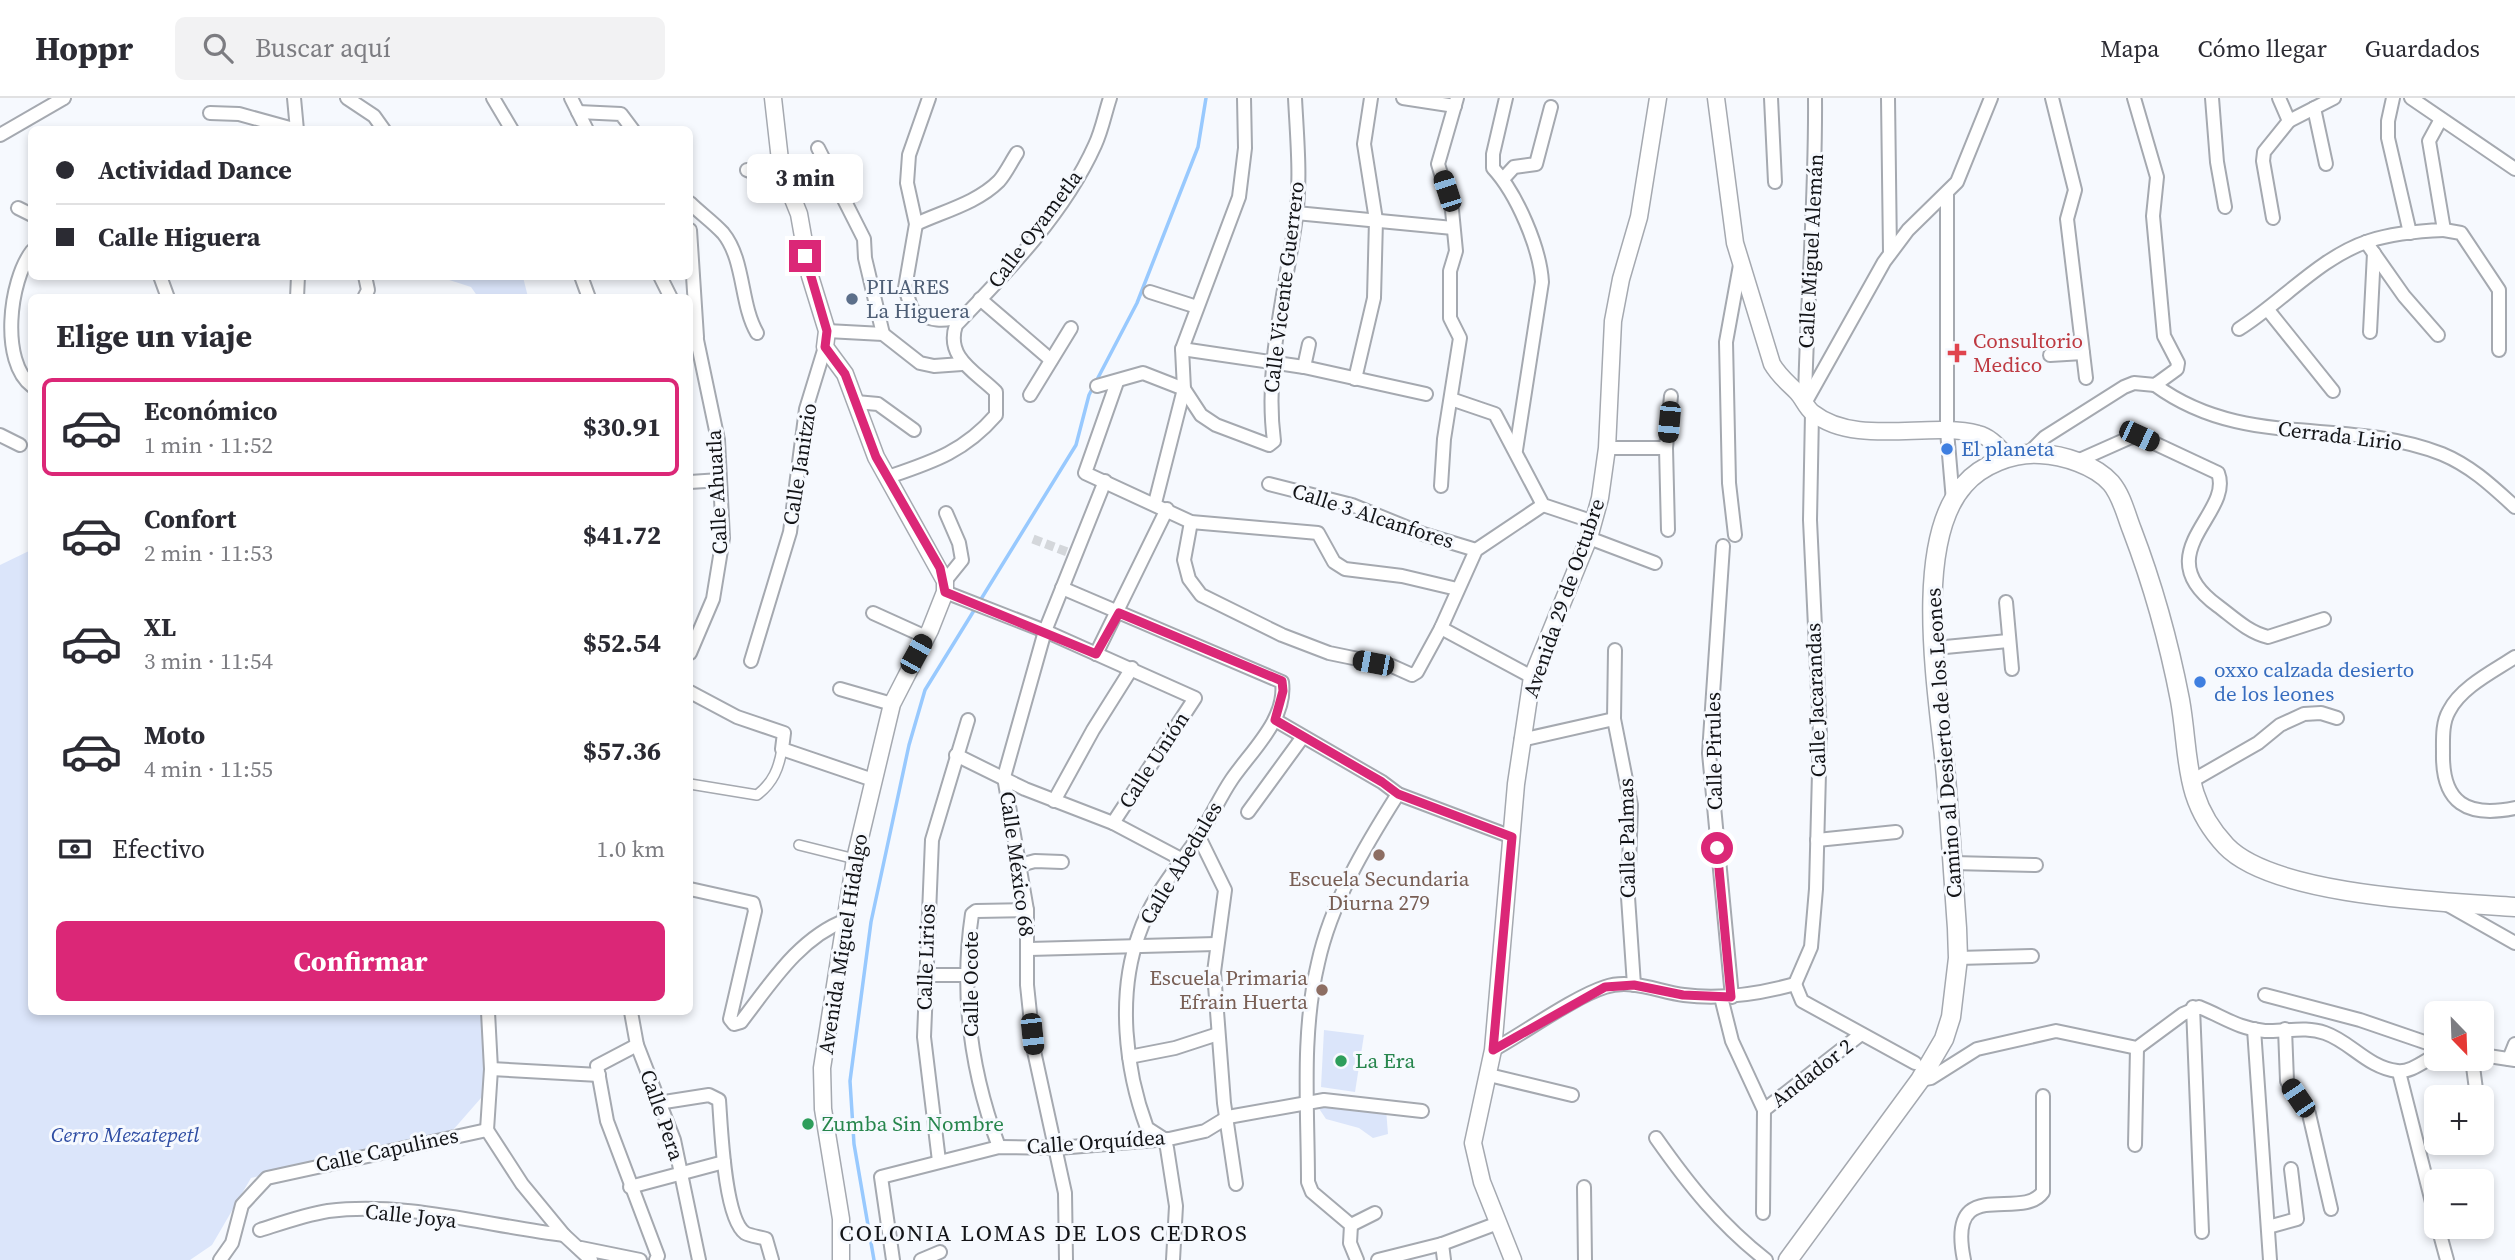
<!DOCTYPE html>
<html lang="es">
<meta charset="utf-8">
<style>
body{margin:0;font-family:"Source Serif 4",serif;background:#f2f2f3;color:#2b2b33;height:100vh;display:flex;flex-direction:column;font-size:26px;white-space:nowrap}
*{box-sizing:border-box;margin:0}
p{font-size:23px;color:#7c7c81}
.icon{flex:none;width:38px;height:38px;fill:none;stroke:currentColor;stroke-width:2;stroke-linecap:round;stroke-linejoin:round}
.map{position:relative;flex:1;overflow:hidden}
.panel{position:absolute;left:28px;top:196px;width:665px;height:721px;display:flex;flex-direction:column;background:#fff;border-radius:10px;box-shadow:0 4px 10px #0003}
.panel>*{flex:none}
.hud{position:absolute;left:28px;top:28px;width:665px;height:154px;border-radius:10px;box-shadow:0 4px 10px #0003;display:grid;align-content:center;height:154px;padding:0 28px;background:#fff}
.needle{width:46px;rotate:157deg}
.tools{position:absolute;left:2424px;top:903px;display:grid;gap:14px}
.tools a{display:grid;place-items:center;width:70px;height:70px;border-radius:10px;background:#fff;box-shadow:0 4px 10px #0003;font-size:35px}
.end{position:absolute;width:32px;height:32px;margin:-16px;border:9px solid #db2777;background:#fff;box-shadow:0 0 0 4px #fff}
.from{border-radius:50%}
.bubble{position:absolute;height:49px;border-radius:10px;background:#fff;box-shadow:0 4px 10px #0003;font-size:23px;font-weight:700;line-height:49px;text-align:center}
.car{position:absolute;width:21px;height:42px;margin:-21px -10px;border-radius:9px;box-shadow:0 0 5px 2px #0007;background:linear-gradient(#222 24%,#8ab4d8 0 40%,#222 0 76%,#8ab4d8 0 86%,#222 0)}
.hud b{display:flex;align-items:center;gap:24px;height:66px;font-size:26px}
.hud b+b{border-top:2px solid #e1e1e2}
.hud i{width:18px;height:18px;background:#2b2b33}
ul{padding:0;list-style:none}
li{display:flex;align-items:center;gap:21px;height:98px;margin:0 14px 10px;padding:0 14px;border:4px solid transparent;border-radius:10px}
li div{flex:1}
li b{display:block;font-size:26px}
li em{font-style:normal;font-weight:700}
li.selected{border-color:#db2777}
li>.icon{width:63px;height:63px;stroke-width:1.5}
h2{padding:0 28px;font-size:32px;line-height:84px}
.pay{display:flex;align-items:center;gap:18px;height:77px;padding:0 28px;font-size:26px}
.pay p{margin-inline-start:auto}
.cta{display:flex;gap:14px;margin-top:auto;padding:14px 28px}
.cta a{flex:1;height:80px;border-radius:10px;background:#db2777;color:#fff;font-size:28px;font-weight:700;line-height:80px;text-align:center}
header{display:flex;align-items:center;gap:42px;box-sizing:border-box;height:98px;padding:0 35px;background:#fff;border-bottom:2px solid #e1e1e2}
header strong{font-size:33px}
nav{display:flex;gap:38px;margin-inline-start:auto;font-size:24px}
.search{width:490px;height:63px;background:#f2f2f3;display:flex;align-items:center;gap:18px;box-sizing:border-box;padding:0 24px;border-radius:10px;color:#7c7c81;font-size:26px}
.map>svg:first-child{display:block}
.green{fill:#dbe5fa}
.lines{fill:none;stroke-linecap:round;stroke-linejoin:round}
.stream{stroke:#98c9fe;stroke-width:3.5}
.pedestrian-tunnel{stroke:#d4d7db;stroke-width:9;stroke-dasharray:9 4.5;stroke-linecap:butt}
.pedestrian-casing{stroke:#a5a9b0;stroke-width:12}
.minor-casing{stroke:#a5a9b0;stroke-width:16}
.tertiary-casing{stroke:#a5a9b0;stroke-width:19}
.secondary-casing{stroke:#a5a9b0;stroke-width:21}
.pedestrian{stroke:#fff;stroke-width:9}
.minor{stroke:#fff;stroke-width:12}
.tertiary{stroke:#fff;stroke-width:16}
.secondary{stroke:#fff;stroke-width:18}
.route{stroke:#db2777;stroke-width:9}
.service-dot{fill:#5c6f8a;stroke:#f6f9fe;stroke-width:2.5}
.health-dot{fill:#e0444e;stroke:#f6f9fe;stroke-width:2.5}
.shop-dot{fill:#3f7fe0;stroke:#f6f9fe;stroke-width:2.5}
.education-dot{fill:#8d6e63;stroke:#f6f9fe;stroke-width:2.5}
.leisure-dot{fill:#2e9e5b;stroke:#f6f9fe;stroke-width:2.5}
.labels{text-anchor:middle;stroke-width:6;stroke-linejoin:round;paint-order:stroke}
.street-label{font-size:21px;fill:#131417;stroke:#f6f9fe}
.service-label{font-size:21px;fill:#4e5e75;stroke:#f6f9fe;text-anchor:start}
.health-label{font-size:21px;fill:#be3a42;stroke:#f6f9fe;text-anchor:start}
.shop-label{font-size:21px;fill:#366cbe;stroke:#f6f9fe;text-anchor:start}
.education-label{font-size:21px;fill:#785e54;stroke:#f6f9fe}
.leisure-label{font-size:21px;fill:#27864d;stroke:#f6f9fe;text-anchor:start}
.park-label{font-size:21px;font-style:italic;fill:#2d4ca3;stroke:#f6f9fe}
.neighbourhood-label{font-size:23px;letter-spacing:2px;fill:#131417;stroke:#f6f9fe}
</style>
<header>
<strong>Hoppr</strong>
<div class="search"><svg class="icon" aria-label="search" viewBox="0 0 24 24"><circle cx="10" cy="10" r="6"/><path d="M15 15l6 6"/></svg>Buscar aquí</div>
<nav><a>Mapa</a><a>Cómo llegar</a><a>Guardados</a></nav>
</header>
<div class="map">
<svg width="2515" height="1162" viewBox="0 0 2515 1162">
<rect width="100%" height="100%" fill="#f6f9fe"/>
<g class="green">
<path d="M440,179h83l5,20h-50l-7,-10z"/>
<path d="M31,452l1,462h452l4,78 -35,40 -202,48 -39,67 -22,15h-190v-695z"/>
<path d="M1324,932l40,5 -9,57 -34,-5z"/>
<path d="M1338,1004l48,7 2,25 -15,4 -14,-10 -33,-9 -8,-12z"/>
</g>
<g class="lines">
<path class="stream" d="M874,1162l-20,-116 -4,-63 21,-159 38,-177 16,-55 151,-245 13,-50 48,-92 61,-156 8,-49"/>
<path class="pedestrian-tunnel" d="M1033,441l42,16"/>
<g class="pedestrian-casing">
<g id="pedestrian">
<path d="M690,686l67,11c16,-12 22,-27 25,-46"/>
<path d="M799,747l56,14"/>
</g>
</g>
<g class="minor-casing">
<g id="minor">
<path d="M347,0l27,18 10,14"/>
<path d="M493,0l19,32"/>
<path d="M571,0l16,32"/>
<path d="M929,0l-20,57 -2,28 9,41 -11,64 7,22c19,11 31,13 52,5"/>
<path d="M1403,0l52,8"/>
<path d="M1506,0l-13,56v14c24,26 47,80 49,114l-26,168"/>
<path d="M1771,0l4,84"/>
<path d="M1888,0l2,155"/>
<path d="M2052,0l23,92 -8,29 19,159"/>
<path d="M2212,0l5,64 8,45"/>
<path d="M2393,0l-5,23v17l22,95"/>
<path d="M2411,0l104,71"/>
<path d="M2314,10l12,56"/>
<path d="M578,14l43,2 12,16"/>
<path d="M210,15l29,1 58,16 -3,-32"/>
<path d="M2289,23l45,-23"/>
<path d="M0,37l64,-37"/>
<path d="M818,50l46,91 1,19 18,76"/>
<path d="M747,72l41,16"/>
<path d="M1503,81l11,-12 22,-3 15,-57"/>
<path d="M1947,96v237l6,70"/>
<path d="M690,105c10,10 23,19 33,30 22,27 17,71 34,100"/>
<path d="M18,110l14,7"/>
<path d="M1296,115l157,15"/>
<path d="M2273,120l-10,-57 1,-9 25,-31 -10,-23"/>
<path d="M916,126c28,-13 61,-21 83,-43 7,-8 12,-19 18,-28"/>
<path d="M690,132l7,107"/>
<path d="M2444,132l17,3 38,57v60"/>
<path d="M2366,144l38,54 34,39"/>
<path d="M32,153c-23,30 -32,111 0,135"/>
<path d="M160,178l8,22"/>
<path d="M581,178l8,22"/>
<path d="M660,178l11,22"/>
<path d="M1150,194l47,15"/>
<path d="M297,200l1,-22"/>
<path d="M364,200l4,-8 -3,-14"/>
<path d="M980,201l71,61"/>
<path d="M2268,212l65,81"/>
<path d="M690,230l7,12 21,100 5,98 -10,61 -23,54"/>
<path d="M2239,231c43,-27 81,-72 130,-88 24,-8 50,-10 75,-11l-15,-89 12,-22"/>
<path d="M827,233l56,3 37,29 14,3 28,-2"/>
<path d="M2370,234l4,-79"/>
<path d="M1182,251l122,18 122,27"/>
<path d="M2050,257l33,-2"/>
<path d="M1304,269l5,-23"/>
<path d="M1355,281l19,-81 2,-78 -12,-76 7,-46"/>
<path d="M1117,284l-32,91 106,49 127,11 16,29 11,7 57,7 55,13"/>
<path d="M2155,287c90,66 190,31 287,69 29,12 50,32 73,53"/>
<path d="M1097,288l46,-13 41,16 17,26 15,10 53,20 5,-4c-10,-75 12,-150 22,-224 5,-39 1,-80 -1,-119"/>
<path d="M1030,297l41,-67"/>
<path d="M1451,301l44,15 48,91 51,17"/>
<path d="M1805,302c2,-101 11,-201 10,-302"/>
<path d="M856,304l22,2 36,26"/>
<path d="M1805,305l79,-141 24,-32 49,-48 34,-84"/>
<path d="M0,337l20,10"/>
<path d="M1607,350h59"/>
<path d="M2029,355l16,-16 79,-50 10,-4 21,2 22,-16 1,-6 -14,-27 -11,-120 4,-39 -23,-79"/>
<path d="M2075,364l54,-24 10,-2 79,37c16,41 -73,80 0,133 16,12 30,26 50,31l56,-18"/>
<path d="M888,379c44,-15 76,-25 108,-62v-23c-20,-20 -51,-34 -40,-67 51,-53 108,-111 139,-180 7,-15 10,-32 15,-47"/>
<path d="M690,384l30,-2"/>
<path d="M1269,386l83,21 71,29 53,16"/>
<path d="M1441,388l3,-47 16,-101 -10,-20v-47l6,-20 -4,-41 -14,-46 19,-66"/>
<path d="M1155,405l29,-114 -2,-40 57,-152 6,-49 -1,-50"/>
<path d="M1191,424l-7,38 5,19 12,16 81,40 47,18 63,13 20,9 5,-3 24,-44 35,-78 67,-45"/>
<path d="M1668,432l-2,-82 5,-52"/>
<path d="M1735,437l-6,-52 -3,-141 14,-77"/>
<path d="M1589,440l66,25"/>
<path d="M1723,448l-14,207 23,244"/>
<path d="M945,483l17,-21 -3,-17 -13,-30"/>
<path d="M1062,490l220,94c5,37 -30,68 -50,97 -13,19 -22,41 -35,60 -21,30 -46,59 -58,95 -22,60 -14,135 8,194l17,11 3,9 9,58 -3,54"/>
<path d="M945,494l100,39 150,67 -82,125"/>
<path d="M2006,504l6,67"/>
<path d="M873,515l53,24"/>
<path d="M1441,530l91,49"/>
<path d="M1935,550l73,-7"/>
<path d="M1615,552l-1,69 17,86 -3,92 6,88"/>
<path d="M1096,556l71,-145"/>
<path d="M2515,559c-21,14 -54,30 -66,54 -7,12 -6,28 -6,42 -1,50 24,65 72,55"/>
<path d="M751,563l39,-129 16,-123 19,-62"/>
<path d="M840,591l52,15"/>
<path d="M690,594l47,25 47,16 -2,16 91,31"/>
<path d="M1275,622l107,62 16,12 114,43"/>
<path d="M1521,642l93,-21"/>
<path d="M956,657l69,34 88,34 68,36"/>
<path d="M2190,684l68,-39 22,-18 24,-11 17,-1 16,5"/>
<path d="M1054,703l39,-71 39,-62"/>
<path d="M1248,714l54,-74"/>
<path d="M1199,739l26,53 -11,82 10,131 12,81"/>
<path d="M1817,742l79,-8"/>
<path d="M1953,765l83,2"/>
<path d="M1020,767l15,-4 27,1"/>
<path d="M690,791l63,14 2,8 -25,108 4,5 7,-2c30,-39 58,-84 105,-102"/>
<path d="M2448,807l67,38"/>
<path d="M1029,851l187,-5"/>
<path d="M1958,860l74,-2"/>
<path d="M925,877h44"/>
<path d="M1795,886l16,-37 5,-58 4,-155 -10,-214 2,-107"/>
<path d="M1795,886l7,17 113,62"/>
<path d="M2265,897l95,25 76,26"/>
<path d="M1721,899l11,44 32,69 -1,103"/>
<path d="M2193,909l9,225"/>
<path d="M631,914l6,33 37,95 25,120"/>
<path d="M2254,931l16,231"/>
<path d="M2285,931l2,52 22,33 22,95"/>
<path d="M637,947l-40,21 10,55 51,135 -2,4"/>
<path d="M1493,952c31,-17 81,-53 112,-63 26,-9 54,5 79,8 39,5 75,-1 111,-11"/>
<path d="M2482,957l33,5"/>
<path d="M1129,959l46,-9 43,-14"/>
<path d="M2472,961l5,38"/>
<path d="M2509,961l6,-15"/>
<path d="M491,971l108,6"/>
<path d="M2399,974l37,146"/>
<path d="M1489,977l83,20"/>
<path d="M1920,982l11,-2 46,-29 79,-18 81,17 46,-34 16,-7c23,9 40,22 66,24 21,1 40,-5 60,2 26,9 42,34 72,38 13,2 27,-10 39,-16"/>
<path d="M658,1005l51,-8 10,5c2,25 5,118 26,133 5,3 15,4 21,6l6,21"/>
<path d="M1764,1012l96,-75"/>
<path d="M487,1032l35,54 42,51 27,25"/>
<path d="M487,1032l4,-61 -3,-57"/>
<path d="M1656,1040c33,47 65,87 110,122"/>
<path d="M2135,1047l2,-97"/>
<path d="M999,1049c-28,-75 -39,-153 -27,-233l4,-3 51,-1"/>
<path d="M939,1063l-15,-124 8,-197 36,-120"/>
<path d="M630,1089l94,-25"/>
<path d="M1584,1089l1,73"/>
<path d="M1351,1127l24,-12"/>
<path d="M2268,1129l29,-8 -6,-50"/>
<path d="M2438,1129l9,33"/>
<path d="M260,1132c22,-7 44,-15 68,-19 77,-10 160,15 236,24"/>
<path d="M1442,1146l2,16"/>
<path d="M581,1150l59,12"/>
<path d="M220,1162l12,-17 10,-38 25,-27 220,-48"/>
<path d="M893,1162l-12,-83 118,-30 59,1 111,-9 36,-8 23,-14 96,-17 98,11"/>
<path d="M921,1162l19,-8"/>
<path d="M1066,1162l-1,-67 -31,-142 -7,-66v-75l-23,-133 41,-146 60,-150"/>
<path d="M1357,1162l-7,-17 1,-18 -39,-33 -4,-10c0,-72 -7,-148 10,-219 13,-60 47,-117 80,-169"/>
<path d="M1378,1162l64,-16 56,-21"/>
<path d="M1964,1162c-18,-88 57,-37 79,-68v-96"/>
</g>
</g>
<g class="tertiary-casing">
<g id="tertiary">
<path d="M773,0l8,71 18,45 11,62 17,55 -2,16 20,27 31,83 69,124v11l-15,38 -38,74 -37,155 -33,209 1,41 18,110v41"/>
<path d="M1716,0l19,145 37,121c7,12 15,18 25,28 6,6 9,16 16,21 43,34 117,8 165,21 13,3 21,14 30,23"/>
<path d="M1513,1162l-31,-78 -9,-39 20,-93 23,-266 16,-107 57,-139 11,-40 7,-50 6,-127 8,-42 18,-62 19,-119"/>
</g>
</g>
<g class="secondary-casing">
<path id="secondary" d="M1788,1162l132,-180 24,-41 7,-22 7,-59 -1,-30c-4,-54 -7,-108 -12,-162 -7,-72 -33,-223 19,-281 17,-20 49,-33 76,-31 23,1 55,11 71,29 11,13 15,32 21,47 21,55 37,113 48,170 10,56 2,99 46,146 48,50 219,56 289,61"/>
</g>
<use href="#pedestrian" class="pedestrian"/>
<use href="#minor" class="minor"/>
<use href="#tertiary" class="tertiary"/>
<use href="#secondary" class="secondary"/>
</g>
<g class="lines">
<path class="route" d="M805,158l22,75 -2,16 20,27 31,83 64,111 5,24 151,62 23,-41 163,68 1,10 -8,29 107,62 16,12 114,43 -19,213 112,-63 29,-2 49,10 48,2 -14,-149"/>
</g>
<circle class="service-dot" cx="852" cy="201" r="7"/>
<path class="health-dot" d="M1953.5 244.5h7v7h7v7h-7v7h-7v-7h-7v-7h7z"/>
<g class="shop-dot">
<circle cx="1947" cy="351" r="7"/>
<circle cx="2200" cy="584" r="7"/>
</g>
<g class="education-dot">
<circle cx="1379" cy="757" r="7"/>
<circle cx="1322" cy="892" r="7"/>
</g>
<g class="leisure-dot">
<circle cx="1341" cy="963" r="7"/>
<circle cx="808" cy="1026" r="7"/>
</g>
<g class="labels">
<g class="street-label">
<text transform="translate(1035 131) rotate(-53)" y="7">Calle Oyametla</text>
<text transform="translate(1811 153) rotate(-87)" y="7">Calle Miguel Alemán</text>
<text transform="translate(1284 189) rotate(-83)" y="7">Calle Vicente Guerrero</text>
<text transform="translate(2340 338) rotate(7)" y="7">Cerrada Lirio</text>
<text transform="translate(800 366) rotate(-81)" y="7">Calle Janitzio</text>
<text transform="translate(717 394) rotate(-93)" y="7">Calle Ahuatla</text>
<text transform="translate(1373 418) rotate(18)" y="7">Calle 3 Alcanfores</text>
<text transform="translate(1564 500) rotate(-71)" y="7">Avenida 29 de Octubre</text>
<text transform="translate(1816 602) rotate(-92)" y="7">Calle Jacarandas</text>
<text transform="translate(1944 645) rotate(-94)" y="7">Camino al Desierto de los Leones</text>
<text transform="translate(1714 653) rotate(-91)" y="7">Calle Pirules</text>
<text transform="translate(1154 662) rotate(-57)" y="7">Calle Unión</text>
<text transform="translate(1627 740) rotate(-91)" y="7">Calle Palmas</text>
<text transform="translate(1181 765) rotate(-59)" y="7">Calle Abedules</text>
<text transform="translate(1017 766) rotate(82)" y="7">Calle México 68</text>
<text transform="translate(843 846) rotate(-81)" y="7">Avenida Miguel Hidalgo</text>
<text transform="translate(926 859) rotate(-88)" y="7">Calle Lirios</text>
<text transform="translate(971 886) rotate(-90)" y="7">Calle Ocote</text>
<text transform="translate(1812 975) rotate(-38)" y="7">Andador 2</text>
<text transform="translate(662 1017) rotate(71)" y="7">Calle Pera</text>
<text transform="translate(1096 1044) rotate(-4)" y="7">Calle Orquídea</text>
<text transform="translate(387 1052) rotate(-12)" y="7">Calle Capulines</text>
<text transform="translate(411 1118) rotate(6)" y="7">Calle Joya</text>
</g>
<g class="service-label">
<text x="866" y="196">PILARES<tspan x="866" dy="24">La Higuera</tspan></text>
</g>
<g class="health-label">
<text x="1973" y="250">Consultorio<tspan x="1973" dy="24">Medico</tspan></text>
</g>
<g class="shop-label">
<text x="1961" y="358">El planeta</text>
<text x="2214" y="579">oxxo calzada desierto<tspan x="2214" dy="24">de los leones</tspan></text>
</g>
<g class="education-label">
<text x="1379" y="788">Escuela Secundaria<tspan x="1379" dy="24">Diurna 279</tspan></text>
<text x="1308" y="887" text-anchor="end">Escuela Primaria<tspan x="1308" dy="24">Efrain Huerta</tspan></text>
</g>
<g class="leisure-label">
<text x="1355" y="970">La Era</text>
<text x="822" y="1033">Zumba Sin Nombre</text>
</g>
<g class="park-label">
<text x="125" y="1044">Cerro Mezatepetl</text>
</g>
<g class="neighbourhood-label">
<text x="1044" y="1143">COLONIA LOMAS DE LOS CEDROS</text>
</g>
</g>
</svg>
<div class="tools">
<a><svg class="needle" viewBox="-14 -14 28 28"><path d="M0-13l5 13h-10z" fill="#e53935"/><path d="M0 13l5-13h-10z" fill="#7c7c81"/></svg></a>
<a>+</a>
<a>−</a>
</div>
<i class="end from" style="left:1717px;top:750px"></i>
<i class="end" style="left:805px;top:158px"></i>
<div class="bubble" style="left:747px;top:56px;width:116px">3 min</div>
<i class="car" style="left:1447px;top:93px;rotate:342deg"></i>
<i class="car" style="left:1669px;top:324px;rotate:185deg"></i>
<i class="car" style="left:2139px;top:338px;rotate:115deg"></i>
<i class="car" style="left:916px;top:556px;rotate:29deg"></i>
<i class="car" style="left:1373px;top:565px;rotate:281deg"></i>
<i class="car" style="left:1032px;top:936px;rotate:174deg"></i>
<i class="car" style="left:2298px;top:1000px;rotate:326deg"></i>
<div class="hud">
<b><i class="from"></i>Actividad Dance</b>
<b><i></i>Calle Higuera</b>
</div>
<section class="panel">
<h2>Elige un viaje</h2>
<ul>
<li class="selected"><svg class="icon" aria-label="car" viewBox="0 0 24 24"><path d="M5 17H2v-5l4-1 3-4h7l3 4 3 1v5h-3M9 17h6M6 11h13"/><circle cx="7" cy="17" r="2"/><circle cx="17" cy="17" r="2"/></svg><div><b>Económico</b><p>1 min · 11:52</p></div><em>$30.91</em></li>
<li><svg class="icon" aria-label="car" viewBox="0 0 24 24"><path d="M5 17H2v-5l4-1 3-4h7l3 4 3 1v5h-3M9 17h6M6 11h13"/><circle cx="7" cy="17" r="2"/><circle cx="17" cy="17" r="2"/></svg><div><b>Confort</b><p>2 min · 11:53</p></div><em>$41.72</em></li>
<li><svg class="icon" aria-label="car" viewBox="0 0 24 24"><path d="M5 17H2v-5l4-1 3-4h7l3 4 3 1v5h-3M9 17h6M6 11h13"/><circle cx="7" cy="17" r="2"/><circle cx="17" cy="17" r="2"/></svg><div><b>XL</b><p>3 min · 11:54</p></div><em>$52.54</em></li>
<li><svg class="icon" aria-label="car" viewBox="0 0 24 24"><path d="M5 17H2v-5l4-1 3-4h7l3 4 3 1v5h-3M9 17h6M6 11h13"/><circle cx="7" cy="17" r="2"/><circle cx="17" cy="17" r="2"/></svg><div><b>Moto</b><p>4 min · 11:55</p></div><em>$57.36</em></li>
</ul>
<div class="pay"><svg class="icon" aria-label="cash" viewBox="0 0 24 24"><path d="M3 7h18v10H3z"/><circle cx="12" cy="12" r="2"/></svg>Efectivo<p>1.0 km</p></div>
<div class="cta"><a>Confirmar</a></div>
</section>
</div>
